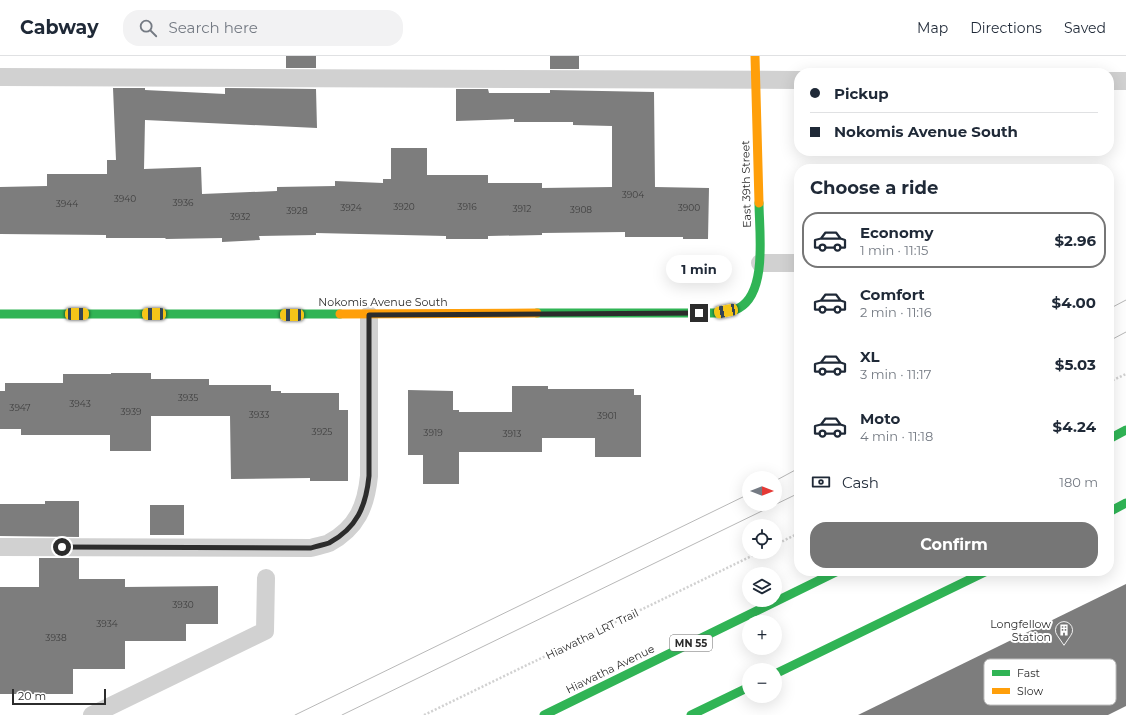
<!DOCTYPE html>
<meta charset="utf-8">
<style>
body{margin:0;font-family:Montserrat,sans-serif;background:#f2f2f3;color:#1f2937;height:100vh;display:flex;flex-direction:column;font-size:15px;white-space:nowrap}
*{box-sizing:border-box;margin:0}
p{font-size:13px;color:#747a83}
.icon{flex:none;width:22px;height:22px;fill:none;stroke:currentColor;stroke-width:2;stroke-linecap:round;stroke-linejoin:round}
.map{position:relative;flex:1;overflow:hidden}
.panel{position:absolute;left:794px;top:108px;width:320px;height:412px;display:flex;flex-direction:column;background:#fff;border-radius:16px;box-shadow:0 4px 16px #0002}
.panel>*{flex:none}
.guide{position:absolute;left:794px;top:12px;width:320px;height:88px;border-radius:16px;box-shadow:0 4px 16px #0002;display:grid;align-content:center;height:88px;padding:0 16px;background:#fff}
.needle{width:26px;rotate:90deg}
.controls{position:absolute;left:742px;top:415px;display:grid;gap:8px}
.controls a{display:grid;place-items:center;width:40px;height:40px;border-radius:50%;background:#fff;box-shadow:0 4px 16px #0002;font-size:20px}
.scale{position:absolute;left:12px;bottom:10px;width:94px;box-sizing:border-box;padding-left:4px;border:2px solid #2c2c2c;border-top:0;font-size:11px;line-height:14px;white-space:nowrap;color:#2c2c2c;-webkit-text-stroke:3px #fff;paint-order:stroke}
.end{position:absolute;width:18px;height:18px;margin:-9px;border:5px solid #2c2c2c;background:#fff;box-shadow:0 0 0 2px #fff}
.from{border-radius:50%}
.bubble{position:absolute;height:28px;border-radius:14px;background:#fff;box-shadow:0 4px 16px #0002;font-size:13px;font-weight:700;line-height:28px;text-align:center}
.car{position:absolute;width:12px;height:24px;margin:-12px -6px;border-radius:5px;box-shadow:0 0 3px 1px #0007;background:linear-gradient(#f5c518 24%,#345 0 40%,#f5c518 0 76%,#345 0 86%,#f5c518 0)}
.guide b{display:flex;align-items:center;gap:14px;height:38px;font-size:15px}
.guide b+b{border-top:1px solid #e0e1e3}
.guide i{width:10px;height:10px;background:#1f2937}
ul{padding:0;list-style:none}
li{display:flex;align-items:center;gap:12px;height:56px;margin:0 8px 6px;padding:0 8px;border:2px solid transparent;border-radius:16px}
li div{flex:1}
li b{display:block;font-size:15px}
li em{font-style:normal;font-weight:700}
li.active{border-color:#767676}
li>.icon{width:36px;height:36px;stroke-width:1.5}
h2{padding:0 16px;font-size:18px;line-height:48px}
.pay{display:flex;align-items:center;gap:10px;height:44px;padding:0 16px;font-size:15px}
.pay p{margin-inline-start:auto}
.primary-button{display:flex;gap:8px;margin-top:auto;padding:8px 16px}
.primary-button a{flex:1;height:46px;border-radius:16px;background:#767676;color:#fff;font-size:16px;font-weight:700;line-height:46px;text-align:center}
header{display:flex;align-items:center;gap:24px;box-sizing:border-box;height:56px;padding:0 20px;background:#fff;border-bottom:1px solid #e0e1e3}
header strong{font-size:19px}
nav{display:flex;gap:22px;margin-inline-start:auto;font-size:14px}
.search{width:280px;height:36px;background:#f2f2f3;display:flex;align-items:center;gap:10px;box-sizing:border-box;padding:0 14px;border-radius:16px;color:#747a83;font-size:15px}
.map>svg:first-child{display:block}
.building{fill:#7d7d7d}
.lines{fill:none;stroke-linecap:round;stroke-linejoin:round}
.path{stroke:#d1d1d1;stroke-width:2.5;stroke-dasharray:2 2;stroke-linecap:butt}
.lane{stroke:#d1d1d1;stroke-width:18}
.fast{stroke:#30b455;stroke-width:9}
.slow{stroke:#ff9f0a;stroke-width:9}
.tram{stroke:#b8b8b8;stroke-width:1}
.route{stroke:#2c2c2c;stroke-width:5}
.labels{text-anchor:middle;stroke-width:4;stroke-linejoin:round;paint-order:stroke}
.number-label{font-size:9px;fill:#404040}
.shield{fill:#fff;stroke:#6b6b6b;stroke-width:1}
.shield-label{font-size:10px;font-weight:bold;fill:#2c2c2c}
.street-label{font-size:11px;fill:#2c2c2c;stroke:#fff}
.poi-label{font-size:11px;fill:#2c2c2c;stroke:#fff;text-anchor:end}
.key{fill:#fff;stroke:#c0c0c0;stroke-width:1}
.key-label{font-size:11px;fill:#2c2c2c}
</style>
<header>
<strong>Cabway</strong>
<div class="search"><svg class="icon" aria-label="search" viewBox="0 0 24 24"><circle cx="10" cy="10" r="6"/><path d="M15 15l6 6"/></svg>Search here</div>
<nav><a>Map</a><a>Directions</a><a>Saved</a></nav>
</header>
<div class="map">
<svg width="1126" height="659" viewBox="0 0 1126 659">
<rect width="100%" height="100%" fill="#fff"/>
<g class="building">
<rect x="286" y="0" width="30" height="12"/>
<rect x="550" y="0" width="29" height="13"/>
<path d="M113,32h32v2l80,4v-6l91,1 1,39 -172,-8 -1,49 57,-2 1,27 75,-3v-4l58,-1v-5l48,2v-4h8v-31h36v27h61v8h54v5l70,-1v-61l-39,-1v-3h-59v-3l-58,2v-32h32l1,4h61v-3l104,2 1,95 54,1 -1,51h-25v-2h-58v-5l-83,1v2l-54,1v3h-42v-3l-130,-3v2l-57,1 1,4 -38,2v-4l-56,1 -1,-1h-59v-3l-106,-1v-47l47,-1v-12h60v-14h9z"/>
<path d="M111,317h40v6h58v6h62v6h10v2h58v17h9v71h-38v-3l-79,1 -1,-63h-79v35h-41v-16h-89v-6h-21v-38h5v-8h58v-9h48z"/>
<path d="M512,330h36v3h86v6h7v62h-46v-19h-53v14h-83v32h-36v-29h-15v-65l45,1v19h6v2h53z"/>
<path d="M45,445h34v36l-79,-1v-32h45z"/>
<rect x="150" y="449" width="34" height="30"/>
<path d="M39,502h40v21h46v8l93,-1v38h-32v17h-61v28h-52v25h-73v-107h39z"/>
<path d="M1126,528v122l-18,9h-250z"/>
</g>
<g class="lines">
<g class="path">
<path d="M1109,326l17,-8"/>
<path d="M775,489l24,-12"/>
<path d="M424,659l336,-163"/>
</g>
<g class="lane">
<path d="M0,21l799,3"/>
<path d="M1109,25h17"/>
<path d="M760,207h39"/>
<path d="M0,491l311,1c6,-2 13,-3 18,-5 28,-15 37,-37 40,-67v-161"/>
<path d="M92,659l173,-84 1,-53"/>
</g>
<g class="fast">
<path d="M537,257h178c8,-1 17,-1 24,-5 29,-16 20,-78 20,-105"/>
<path d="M0,258h340"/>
<path d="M1109,383l17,-9"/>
<path d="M1109,456l17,-9"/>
<path d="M775,618l212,-103"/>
<path d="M544,659l294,-144"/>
<path d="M691,659l58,-28"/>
</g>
<g class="slow">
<path d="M755,0l4,147"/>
<path d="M340,258l197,-1"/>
</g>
<g class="tram">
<path d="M1109,253l17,-9"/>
<path d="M1109,285l17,-9"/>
<path d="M775,425l24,-13"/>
<path d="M295,659l454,-221"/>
<path d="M342,659l457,-222"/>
</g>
</g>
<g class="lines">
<path class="route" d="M62,491l249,1c6,-2 12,-3 18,-5 28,-15 37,-37 40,-67v-161l330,-2"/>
</g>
<defs>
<g id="building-pin" transform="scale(0.9)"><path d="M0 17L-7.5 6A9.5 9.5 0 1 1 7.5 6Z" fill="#767676" stroke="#fff"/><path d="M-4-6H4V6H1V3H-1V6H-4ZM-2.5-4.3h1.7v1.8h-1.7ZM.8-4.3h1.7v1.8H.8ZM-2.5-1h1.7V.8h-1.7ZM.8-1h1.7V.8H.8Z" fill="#fff"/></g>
</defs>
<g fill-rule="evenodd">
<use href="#building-pin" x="1064" y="574"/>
</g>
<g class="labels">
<g class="number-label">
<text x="633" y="142">3904</text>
<text x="125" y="146">3940</text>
<text x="183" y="150">3936</text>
<text x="67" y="151">3944</text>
<text x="404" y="154">3920</text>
<text x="467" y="154">3916</text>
<text x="351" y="155">3924</text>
<text x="689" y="155">3900</text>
<text x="522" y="156">3912</text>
<text x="581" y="157">3908</text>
<text x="297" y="158">3928</text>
<text x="240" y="164">3932</text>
<text x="188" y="345">3935</text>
<text x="80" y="351">3943</text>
<text x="20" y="355">3947</text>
<text x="131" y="359">3939</text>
<text x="259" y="362">3933</text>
<text x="607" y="363">3901</text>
<text x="322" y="379">3925</text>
<text x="433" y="380">3919</text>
<text x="512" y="381">3913</text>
<text x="183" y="552">3930</text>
<text x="107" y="571">3934</text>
<text x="56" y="585">3938</text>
</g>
<rect class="shield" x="670" y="579" width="42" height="16" rx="3"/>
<g class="shield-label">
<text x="691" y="591">MN 55</text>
</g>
<g class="street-label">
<text transform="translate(746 128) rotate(-91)" y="4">East 39th Street</text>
<text x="383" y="250">Nokomis Avenue South</text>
<text transform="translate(592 578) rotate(-26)" y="4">Hiawatha LRT Trail</text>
<text transform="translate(610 613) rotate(-26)" y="4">Hiawatha Avenue</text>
</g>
<g class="poi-label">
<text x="1051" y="572">Longfellow<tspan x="1051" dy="13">Station</tspan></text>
</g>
</g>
<rect x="984" y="603" width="132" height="46" rx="6" class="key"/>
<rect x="992" y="614" width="18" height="6" fill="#30b455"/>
<rect x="992" y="632" width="18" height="6" fill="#ff9f0a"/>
<g class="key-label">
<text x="1017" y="621">Fast</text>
<text x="1017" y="639">Slow</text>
</g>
</svg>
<div class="controls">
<a><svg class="needle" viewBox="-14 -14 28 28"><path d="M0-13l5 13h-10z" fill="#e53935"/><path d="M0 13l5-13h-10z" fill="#747a83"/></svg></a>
<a><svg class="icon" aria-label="locate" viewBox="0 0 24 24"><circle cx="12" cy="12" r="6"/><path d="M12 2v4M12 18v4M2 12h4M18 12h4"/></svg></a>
<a><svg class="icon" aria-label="layers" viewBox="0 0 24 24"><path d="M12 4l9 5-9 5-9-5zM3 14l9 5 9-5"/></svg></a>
<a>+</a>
<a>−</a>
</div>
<div class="scale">20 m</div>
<i class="end from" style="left:62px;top:491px"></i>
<i class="end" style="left:699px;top:257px"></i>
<div class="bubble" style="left:666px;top:199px;width:66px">1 min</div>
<i class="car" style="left:726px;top:255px;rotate:259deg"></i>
<i class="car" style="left:77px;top:258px;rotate:90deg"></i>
<i class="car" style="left:154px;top:258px;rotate:270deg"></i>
<i class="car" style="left:292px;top:259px;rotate:270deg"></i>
<div class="guide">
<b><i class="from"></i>Pickup</b>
<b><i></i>Nokomis Avenue South</b>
</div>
<section class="panel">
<h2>Choose a ride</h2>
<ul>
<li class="active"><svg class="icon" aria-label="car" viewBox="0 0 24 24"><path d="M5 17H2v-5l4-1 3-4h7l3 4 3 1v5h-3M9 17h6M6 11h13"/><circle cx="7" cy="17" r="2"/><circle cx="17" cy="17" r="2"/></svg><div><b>Economy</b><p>1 min · 11:15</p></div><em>$2.96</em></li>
<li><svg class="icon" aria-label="car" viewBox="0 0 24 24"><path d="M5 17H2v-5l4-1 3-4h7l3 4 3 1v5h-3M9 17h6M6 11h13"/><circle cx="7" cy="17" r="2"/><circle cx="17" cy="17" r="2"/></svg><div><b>Comfort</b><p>2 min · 11:16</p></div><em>$4.00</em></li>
<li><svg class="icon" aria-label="car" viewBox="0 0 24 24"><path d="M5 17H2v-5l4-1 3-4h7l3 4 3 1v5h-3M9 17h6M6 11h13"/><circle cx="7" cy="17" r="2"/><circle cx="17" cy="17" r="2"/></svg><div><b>XL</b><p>3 min · 11:17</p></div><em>$5.03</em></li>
<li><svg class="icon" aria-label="car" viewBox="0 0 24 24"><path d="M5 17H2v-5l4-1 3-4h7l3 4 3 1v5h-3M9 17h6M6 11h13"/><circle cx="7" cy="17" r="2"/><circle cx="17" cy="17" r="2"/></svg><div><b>Moto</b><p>4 min · 11:18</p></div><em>$4.24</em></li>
</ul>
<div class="pay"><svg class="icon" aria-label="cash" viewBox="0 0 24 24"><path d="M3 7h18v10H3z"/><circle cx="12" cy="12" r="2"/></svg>Cash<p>180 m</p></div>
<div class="primary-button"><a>Confirm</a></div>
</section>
</div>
